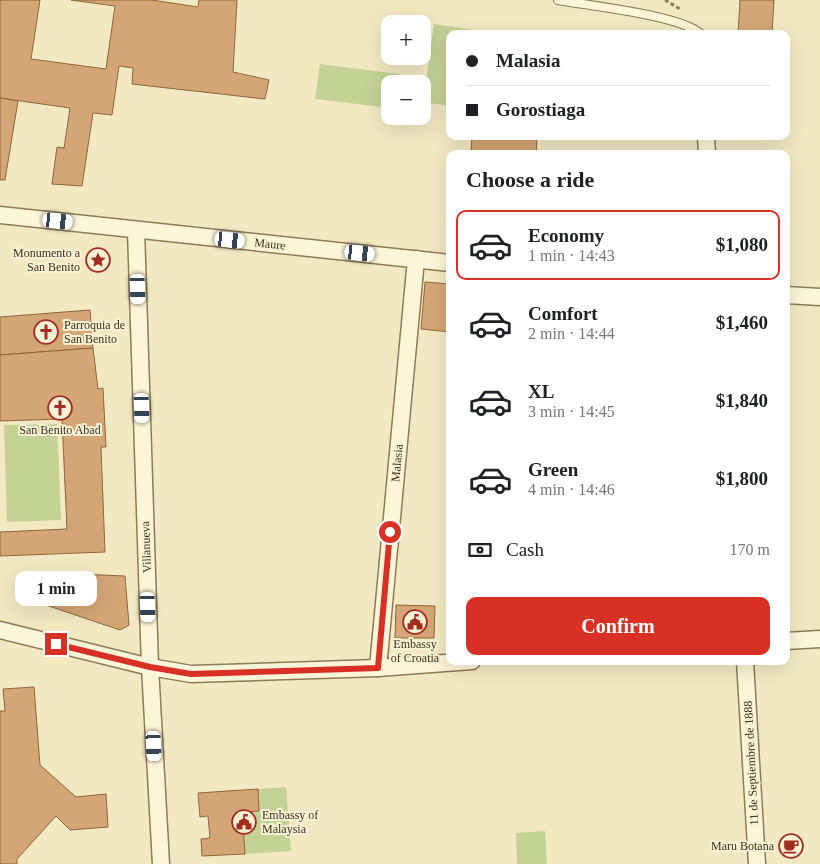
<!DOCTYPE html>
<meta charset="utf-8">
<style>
body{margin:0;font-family:Georgia,serif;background:#f2f2f2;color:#202124;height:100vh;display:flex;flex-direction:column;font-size:19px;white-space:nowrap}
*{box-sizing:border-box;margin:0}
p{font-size:16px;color:#757577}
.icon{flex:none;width:28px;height:28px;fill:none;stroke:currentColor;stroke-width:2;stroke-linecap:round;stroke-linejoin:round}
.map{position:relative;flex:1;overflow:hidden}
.side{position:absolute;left:446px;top:150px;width:344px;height:515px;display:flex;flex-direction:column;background:#fff;border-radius:10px;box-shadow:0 5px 20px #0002}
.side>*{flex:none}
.top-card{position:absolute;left:446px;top:30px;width:344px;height:110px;border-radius:10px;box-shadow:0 5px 20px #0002;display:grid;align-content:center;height:110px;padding:0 20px;background:#fff}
.buttons{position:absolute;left:381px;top:15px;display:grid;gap:10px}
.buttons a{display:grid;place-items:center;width:50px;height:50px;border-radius:10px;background:#fff;box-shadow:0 5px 20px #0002;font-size:25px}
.end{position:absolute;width:22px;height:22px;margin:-11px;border:6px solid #d93025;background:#fff;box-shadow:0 0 0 2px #fff}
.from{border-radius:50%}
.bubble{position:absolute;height:35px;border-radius:10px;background:#fff;box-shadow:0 5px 20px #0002;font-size:16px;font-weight:700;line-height:35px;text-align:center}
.car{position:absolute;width:15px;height:30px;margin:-15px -8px;border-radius:6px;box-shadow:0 0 4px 1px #0007;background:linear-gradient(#fff 24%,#345 0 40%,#fff 0 76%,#345 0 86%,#fff 0)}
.top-card b{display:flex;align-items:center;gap:18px;height:48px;font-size:19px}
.top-card b+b{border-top:1px solid #e0e0e0}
.top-card i{width:12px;height:12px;background:#202124}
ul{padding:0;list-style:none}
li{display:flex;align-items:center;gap:15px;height:70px;margin:0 10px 8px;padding:0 10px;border:2px solid transparent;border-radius:10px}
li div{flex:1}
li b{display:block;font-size:19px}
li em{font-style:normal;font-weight:700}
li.active{border-color:#d93025}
li>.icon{width:45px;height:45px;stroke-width:1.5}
h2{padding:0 20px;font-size:22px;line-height:60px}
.pay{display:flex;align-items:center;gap:12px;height:55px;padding:0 20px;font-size:19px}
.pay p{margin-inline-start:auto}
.button{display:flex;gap:10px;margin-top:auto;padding:10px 20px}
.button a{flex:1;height:58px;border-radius:10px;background:#d93025;color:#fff;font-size:20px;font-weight:700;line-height:58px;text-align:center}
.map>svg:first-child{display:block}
.green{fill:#c5d296}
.building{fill:#d4a675;stroke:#91653b}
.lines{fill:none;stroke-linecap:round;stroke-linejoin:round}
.service-casing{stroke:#8f7a58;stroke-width:10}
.minor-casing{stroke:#8f7a58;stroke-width:19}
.path{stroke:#8f7a58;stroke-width:3;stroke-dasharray:4 2.5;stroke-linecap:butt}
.service{stroke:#fcf5d8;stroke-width:8}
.minor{stroke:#fcf5d8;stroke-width:16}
.route{stroke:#d93025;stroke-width:6}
.labels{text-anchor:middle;stroke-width:4;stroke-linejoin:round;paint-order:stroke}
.street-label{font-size:12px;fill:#3e301d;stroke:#f9f2d4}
.poi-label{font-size:12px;fill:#3e301d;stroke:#f9f2d4;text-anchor:end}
</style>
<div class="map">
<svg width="820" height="864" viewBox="0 0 820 864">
<rect width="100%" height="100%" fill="#f2e9c3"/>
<g class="green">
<path d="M434,24l47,7 -1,3h-30v72l-27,-4z"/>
<path d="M320,64l79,10 -1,10h-8v24l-75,-9z"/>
<path d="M57,424l4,96 -54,2 -3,-97z"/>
<path d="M286,787l5,64 -46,3 -3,-42 17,-1 -1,-22z"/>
<path d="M545,831l2,33h-30l-1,-31z"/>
</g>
<g class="building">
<path d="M0,0h40l-9,59 75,10 9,-63 -44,-6h81l46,7 1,-7h38l-4,72 36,8 -4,19 -133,-15 1,-16 -14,-2 -7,49 -19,-2 -11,73 -30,-2 5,-37 7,1 6,-40 -70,-10z"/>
<path d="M740,0h34l-2,34h-34z"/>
<path d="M0,98l18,3 -13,79h-5z"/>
<path d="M472,136l65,2 -1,16h-65z"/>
<path d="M425,282l25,2v48l-29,-3z"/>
<path d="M90,310l3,38 -93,7v-38z"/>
<path d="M93,348l5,41 5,-1 3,59h-5l4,105 -105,4v-24l67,-3 -5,-110 -62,2v-66z"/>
<path d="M29,572l96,4 4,49 -9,5 -86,-29z"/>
<path d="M396,605l39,1 -1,32h-39z"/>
<path d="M34,687l6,78 36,32 30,-3 2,33 -38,3 -14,-14 -39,43v5h-17v-153h5l-2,-22z"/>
<path d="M258,789l1,22 -17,1 3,42 -43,2 -1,-17 9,-1 -2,-22 -8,1 -2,-24z"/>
</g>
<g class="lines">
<g class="service-casing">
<path id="service" d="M558,0c32,6 122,15 143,34"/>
</g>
<g class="minor-casing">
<g id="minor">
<path d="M706,136l1,18"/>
<path d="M0,215l450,48"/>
<path d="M136,230l14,437 11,197"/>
<path d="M786,295l34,2"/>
<path d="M0,630l150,37 41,7 187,-6 94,-7"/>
<path d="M786,641l34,-2"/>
<path d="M745,661l12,203"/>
<path d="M378,668l38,-409"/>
</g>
</g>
<path class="path" d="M665,0l15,9"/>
<use href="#service" class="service"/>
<use href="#minor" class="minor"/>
</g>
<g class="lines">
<path class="route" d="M56,644l94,23 41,7 187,-6 12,-136"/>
</g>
<defs>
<g id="sight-ring" transform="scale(1.25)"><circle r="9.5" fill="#f9f2d4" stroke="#a42d21" stroke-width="1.5"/><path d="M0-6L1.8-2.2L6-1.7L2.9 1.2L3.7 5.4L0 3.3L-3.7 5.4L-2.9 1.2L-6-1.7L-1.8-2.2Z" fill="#a42d21"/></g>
<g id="church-ring" transform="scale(1.25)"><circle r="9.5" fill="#f9f2d4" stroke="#a42d21" stroke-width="1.5"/><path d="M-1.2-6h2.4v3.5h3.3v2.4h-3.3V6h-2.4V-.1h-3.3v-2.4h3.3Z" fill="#a42d21"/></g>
<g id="civic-ring" transform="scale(1.25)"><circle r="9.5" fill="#f9f2d4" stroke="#a42d21" stroke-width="1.5"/><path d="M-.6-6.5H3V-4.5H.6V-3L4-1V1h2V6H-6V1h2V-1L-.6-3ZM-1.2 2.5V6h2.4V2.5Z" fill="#a42d21"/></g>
<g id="cafe-ring" transform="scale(1.25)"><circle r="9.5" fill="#f9f2d4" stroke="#a42d21" stroke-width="1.5"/><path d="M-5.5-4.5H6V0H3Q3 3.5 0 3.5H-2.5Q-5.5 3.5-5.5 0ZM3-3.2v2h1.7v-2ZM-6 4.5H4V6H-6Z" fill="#a42d21"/></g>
</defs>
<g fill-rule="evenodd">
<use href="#sight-ring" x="98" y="260"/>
<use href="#church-ring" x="46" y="332"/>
<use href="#church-ring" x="60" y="408"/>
<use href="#civic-ring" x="415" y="622"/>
<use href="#civic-ring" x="244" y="822"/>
<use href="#cafe-ring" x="791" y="846"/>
</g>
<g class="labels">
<g class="street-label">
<text transform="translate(270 244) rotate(6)" y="4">Maure</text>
<text transform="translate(397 463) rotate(-85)" y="4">Malasia</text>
<text transform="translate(146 547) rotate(-92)" y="4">Villanueva</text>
<text transform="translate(751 763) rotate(-93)" y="4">11 de Septiembre de 1888</text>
</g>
<g class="poi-label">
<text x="80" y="257">Monumento a<tspan x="80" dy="14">San Benito</tspan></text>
<text x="64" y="329" text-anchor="start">Parroquia de<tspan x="64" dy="14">San Benito</tspan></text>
<text x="60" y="434" text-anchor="middle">San Benito Abad</text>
<text x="415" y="648" text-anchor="middle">Embassy<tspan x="415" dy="14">of Croatia</tspan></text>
<text x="262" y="819" text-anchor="start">Embassy of<tspan x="262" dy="14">Malaysia</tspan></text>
<text x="774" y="850">Maru Botana</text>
</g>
</g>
</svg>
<div class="buttons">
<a>+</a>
<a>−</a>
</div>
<i class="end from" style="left:390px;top:532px"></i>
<i class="end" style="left:56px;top:644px"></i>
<div class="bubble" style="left:15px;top:571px;width:82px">1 min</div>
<i class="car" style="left:58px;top:221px;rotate:96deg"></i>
<i class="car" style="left:230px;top:240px;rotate:96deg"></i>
<i class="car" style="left:360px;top:253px;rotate:96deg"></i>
<i class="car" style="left:138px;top:289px;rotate:178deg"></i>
<i class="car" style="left:142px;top:408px;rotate:178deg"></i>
<i class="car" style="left:148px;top:607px;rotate:178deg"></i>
<i class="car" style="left:154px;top:746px;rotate:177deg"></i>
<div class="top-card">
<b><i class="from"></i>Malasia</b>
<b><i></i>Gorostiaga</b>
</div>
<section class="side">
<h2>Choose a ride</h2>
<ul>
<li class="active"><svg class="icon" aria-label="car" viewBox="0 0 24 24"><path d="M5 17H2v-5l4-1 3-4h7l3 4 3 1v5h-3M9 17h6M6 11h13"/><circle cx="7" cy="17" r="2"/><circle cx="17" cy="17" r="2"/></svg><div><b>Economy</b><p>1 min · 14:43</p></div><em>$1,080</em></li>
<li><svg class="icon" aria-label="car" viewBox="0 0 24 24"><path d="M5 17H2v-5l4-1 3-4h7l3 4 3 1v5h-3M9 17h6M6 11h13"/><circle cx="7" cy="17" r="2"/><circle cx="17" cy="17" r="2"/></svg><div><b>Comfort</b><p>2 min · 14:44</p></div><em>$1,460</em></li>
<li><svg class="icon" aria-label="car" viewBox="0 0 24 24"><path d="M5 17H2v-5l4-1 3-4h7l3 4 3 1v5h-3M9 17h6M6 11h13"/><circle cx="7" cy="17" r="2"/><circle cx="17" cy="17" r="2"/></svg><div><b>XL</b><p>3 min · 14:45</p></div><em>$1,840</em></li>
<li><svg class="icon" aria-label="car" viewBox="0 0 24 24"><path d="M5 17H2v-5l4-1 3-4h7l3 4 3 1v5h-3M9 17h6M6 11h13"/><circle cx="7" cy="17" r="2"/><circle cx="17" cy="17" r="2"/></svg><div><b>Green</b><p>4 min · 14:46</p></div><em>$1,800</em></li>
</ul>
<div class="pay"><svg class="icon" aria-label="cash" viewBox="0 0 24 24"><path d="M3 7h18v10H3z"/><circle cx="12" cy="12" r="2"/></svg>Cash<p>170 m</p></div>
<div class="button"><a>Confirm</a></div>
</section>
</div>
